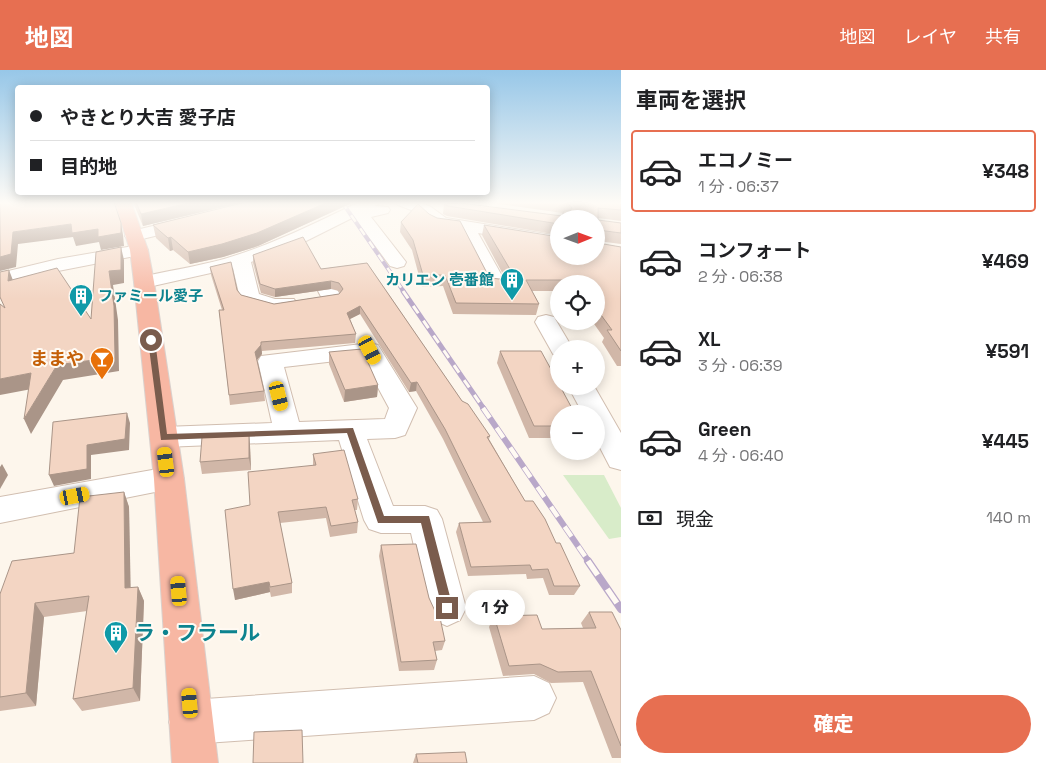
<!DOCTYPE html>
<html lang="ja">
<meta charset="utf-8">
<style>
body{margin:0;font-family:"Space Grotesk","Noto Sans JP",sans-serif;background:#f6f6f6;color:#202124;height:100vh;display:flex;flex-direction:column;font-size:19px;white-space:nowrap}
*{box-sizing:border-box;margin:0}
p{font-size:16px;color:#757577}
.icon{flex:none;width:28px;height:28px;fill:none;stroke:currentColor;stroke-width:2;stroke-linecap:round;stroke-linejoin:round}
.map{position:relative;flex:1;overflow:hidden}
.drawer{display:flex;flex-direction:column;background:#fff;width:425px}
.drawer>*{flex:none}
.hud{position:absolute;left:15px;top:15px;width:475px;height:110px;border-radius:5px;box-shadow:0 2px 12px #0003;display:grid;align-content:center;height:110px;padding:0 15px;background:#fff}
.needle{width:32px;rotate:89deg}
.fabs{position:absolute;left:550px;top:140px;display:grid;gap:10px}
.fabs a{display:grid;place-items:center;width:55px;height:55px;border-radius:50%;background:#fff;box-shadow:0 2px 12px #0003;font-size:25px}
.end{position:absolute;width:22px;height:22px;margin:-11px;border:6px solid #7a5c4d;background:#fff;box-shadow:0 0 0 2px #fff}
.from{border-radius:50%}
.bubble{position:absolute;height:35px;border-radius:18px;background:#fff;box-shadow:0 2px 12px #0003;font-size:16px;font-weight:800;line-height:35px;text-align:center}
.car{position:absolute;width:15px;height:30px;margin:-15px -8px;border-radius:6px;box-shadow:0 0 4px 1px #0007;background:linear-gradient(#f5c518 24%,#345 0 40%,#f5c518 0 76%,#345 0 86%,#f5c518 0)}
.hud b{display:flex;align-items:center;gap:18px;height:48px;font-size:19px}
.hud b+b{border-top:1px solid #e0e0e0}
.hud i{width:12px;height:12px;background:#202124}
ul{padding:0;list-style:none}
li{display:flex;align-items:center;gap:15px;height:82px;margin:0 10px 8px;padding:0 5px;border:2px solid transparent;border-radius:5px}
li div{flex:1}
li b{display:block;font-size:19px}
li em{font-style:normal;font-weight:800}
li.on{border-color:#e76f51}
li>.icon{width:45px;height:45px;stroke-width:1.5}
h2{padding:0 15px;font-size:22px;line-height:60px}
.pay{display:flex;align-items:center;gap:12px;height:55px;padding:0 15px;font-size:19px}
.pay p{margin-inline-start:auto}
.button{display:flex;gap:10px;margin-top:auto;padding:10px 15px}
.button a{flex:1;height:58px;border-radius:30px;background:#e76f51;color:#fff;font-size:20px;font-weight:800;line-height:58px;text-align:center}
header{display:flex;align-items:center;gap:30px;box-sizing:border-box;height:70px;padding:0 25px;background:#e76f51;color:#fff}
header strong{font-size:24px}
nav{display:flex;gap:28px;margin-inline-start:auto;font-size:18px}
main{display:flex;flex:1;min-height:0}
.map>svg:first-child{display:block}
.green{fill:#d8ecc9}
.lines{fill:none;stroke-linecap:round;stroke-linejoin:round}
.minor-casing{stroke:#d1beb0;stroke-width:2}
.highway-casing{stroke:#dad1cd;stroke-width:2}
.minor{fill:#fff;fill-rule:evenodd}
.highway{fill:#f7b7a3;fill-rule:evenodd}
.rail-far3-casing{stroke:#b9a8c9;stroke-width:4}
.rail-far2-casing{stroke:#b9a8c9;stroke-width:5}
.rail-far1-casing{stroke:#b9a8c9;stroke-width:6}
.rail-casing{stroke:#b9a8c9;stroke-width:8}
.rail-far3{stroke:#fffaf3;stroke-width:2.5;stroke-dasharray:8;stroke-linecap:butt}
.rail-far2{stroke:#fffaf3;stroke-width:3;stroke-dasharray:9;stroke-linecap:butt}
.rail-far1{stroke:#fffaf3;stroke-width:4.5;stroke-dasharray:12;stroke-linecap:butt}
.rail{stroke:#fffaf3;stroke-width:5.5;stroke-dasharray:17;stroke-linecap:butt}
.wall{fill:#d1b7a8}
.shaded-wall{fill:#aa9588}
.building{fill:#f3d5c3;stroke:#aa9588}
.route{fill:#7a5c4d}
.labels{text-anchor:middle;stroke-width:4;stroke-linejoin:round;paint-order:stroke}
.far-culture-label{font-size:15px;font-weight:bold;fill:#0d838f;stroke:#fffaf3;text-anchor:end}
.food-label{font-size:18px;font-weight:bold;fill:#c56008;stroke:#fffaf3;text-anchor:end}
.near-culture-label{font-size:21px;font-weight:bold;fill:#0d838f;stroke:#fffaf3;text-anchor:start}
</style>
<header>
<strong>地図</strong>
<nav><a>地図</a><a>レイヤ</a><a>共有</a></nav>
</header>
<main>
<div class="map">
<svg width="621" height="693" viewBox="0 0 621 693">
<rect width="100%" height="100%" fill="#fdf6ec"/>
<path class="green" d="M563,405h41l17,33v29l-12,2z"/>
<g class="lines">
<g class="minor-casing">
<g id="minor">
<path d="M359,132h21l-5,4 13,1 2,3 -2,3 -17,4 35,45 -2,4 -7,2 -7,-2 -36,-49 -58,29 -45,16 8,32 16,5h19l3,5 -3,5 -20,2 -31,-9 -3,-4 -7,-30 -89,20 -7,-2 -3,-4 3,-4c29,-7 58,-11 87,-19 47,-14 90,-35 135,-57z"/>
<path d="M396,132h23l12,5 15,11 113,18v10l-81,-13 28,50 -3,4 -7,2 -7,-2 -30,-57 -23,-4 -7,-3 -10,-10 -21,-8z"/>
<path d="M190,147l6,1 2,4 -2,4 -62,15 -6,-1 -3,-4 3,-4z"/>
<path d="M139,175l6,1 3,4 -3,4 -87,17 -58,14v-12l58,-14z"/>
<path d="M327,213l7,2 14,22 -3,5 -8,1 -8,-1 -12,-23 3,-4z"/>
<path d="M546,245l8,2 19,32h-14v7l-6,-2 -18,-32 3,-5z"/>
<path d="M370,273l8,2 39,63 -12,27 -10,3 -28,1 26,67h32l12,4 5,9 24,89 -6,12 -13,6 -13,-6 -6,-12 -17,-75h-30l-12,-4 -5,-9 -25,-80 -175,7 -10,-3 -4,-7 4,-7 10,-3 108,-4 -14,-62 3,-5zM362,288l27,50 -4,11 -86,3 -15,-55z"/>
<path d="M568,316h26l27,47v37l-11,-3 -14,-27v-26h-13z"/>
<path d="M169,397l11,4 4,8 -4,8 -180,36v-26z"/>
<path d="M534,606l15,7 7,15 -7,15 -15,7 -343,24 -16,-6 -6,-16 6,-16 16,-6z"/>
</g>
</g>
<g class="highway-casing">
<path id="highway" d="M115,132h16l17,48 6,32 30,197 34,284h-46l-18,-284 -20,-197 -4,-32z"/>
</g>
<use href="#minor" class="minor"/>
<use href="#highway" class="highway"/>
<g class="rail-far3-casing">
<path id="rail-far3" d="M342,132l62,90"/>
</g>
<g class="rail-far2-casing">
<path id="rail-far2" d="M403,221l81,118"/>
</g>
<g class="rail-far1-casing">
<path id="rail-far1" d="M483,338l106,154"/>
</g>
<g class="rail-casing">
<path id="rail" d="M588,491l33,48"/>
</g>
<use href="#rail-far3" class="rail-far3"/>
<use href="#rail-far2" class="rail-far2"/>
<use href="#rail-far1" class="rail-far1"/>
<use href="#rail" class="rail"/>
</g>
<g class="wall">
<path d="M133,132h221l-96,44 -35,11 -33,7 -17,-14 -3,1 -14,-13 -3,-13 89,-21 -2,-1 -97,23z"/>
<path d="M485,132h136v19l-23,-3v2l23,3v21l-23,-3v2l23,4v119h-4l-15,-24 2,-4 -12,-17h4v-37h-37v7h-27l7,13 -3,11 -83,-1 -10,-28 -21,1 -10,-37 -12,-18 1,-10 86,51 4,5 8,1 6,-1 -23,-43 2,-10 112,31 -37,-37v16l-112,-19 -4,-2 1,-10 118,12 1,-3z"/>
<path d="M253,185l68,14 46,-6 95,138 28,35 -1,3 36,62 31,42 24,43 -6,9h-25l-6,-17 -16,1 -1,-5 -58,2 -12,-44 3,-9 24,-1 -40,-83 -27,-48 -7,1 -49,-78 -10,5 6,15 -1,9 -93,8v3l-5,6 7,31 1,10 -35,4 -11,-95h3l-11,-35 -1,-8 27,23 4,5 33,9 65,-10 1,-1 -1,-2 -8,-2 -56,8 -14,-4 -8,-30z"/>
<path d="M500,281l59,63v24h-30l-32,-75z"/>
<path d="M329,282l49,33 -1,12 -33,5 -15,-38z"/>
<path d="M249,364l1,12 1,24 -49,4 -2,-12z"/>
<path d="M313,384l45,45 -1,11h-2l3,12 -1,11 -27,4 -4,-19 -46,5 12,60v10l-21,4 -1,-5 -35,8 15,-95 63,-39z"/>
<path d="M124,422l5,15 1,81 8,-1 6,14 -4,100 -58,10 -9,-12 14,-88 -43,6 -8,89 -36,5v-117l74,-41z"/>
<path d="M381,475l48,53 16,43 -3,9 -7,1 2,9 -3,10 -35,1 -20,-115z"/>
<path d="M589,542l32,18v128h-9l-29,-76 -32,1 -17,-9 -31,2 -14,-49 5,-11 48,13 41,-1 -2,-5z"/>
<path d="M416,684l51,9h-54z"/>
</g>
<g class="shaded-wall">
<path d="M193,132h46l1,1 -97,23 -2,-12z"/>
<path d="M328,132h26l-96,44 -35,11 -33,7 -2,-12z"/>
<path d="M121,153l2,12 1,11 -23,4 -2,-8 -23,4 -3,-9 -55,7 -2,23 -16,4v-14l13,-25 58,-8z"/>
<path d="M171,167l2,13 -3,1 -2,-13z"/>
<path d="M121,177l3,13v23l-11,2 5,35 1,51 -56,9 -32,54 -7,-15 33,-54 58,-8 -6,-86z"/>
<path d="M9,200l5,13 -6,-2z"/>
<path d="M331,211v8l-56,8v-8z"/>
<path d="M360,236v8l-14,7 1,-8z"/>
<path d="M261,275l1,9 -6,7 -1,-9z"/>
<path d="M31,303l6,15 -37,7v-16z"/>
<path d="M417,312l-1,9 -7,1 2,-9z"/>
<path d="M378,315l-1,12 -33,5 1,-12z"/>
<path d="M127,343l3,10 -1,27 -38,5v24l-37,7 -5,-11z"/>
<path d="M249,364l1,12 1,24 -2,-12z"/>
<path d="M2,394l6,11 -8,14v-22z"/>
<path d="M124,422l5,15 2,96 -6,-15z"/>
<path d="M269,512l1,10 -35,8 -2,-11z"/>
<path d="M138,517l6,14 -4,100 -7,-13z"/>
<path d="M35,533l9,14 -8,89 -10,-13z"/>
</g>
<g class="building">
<path d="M0,132h114l7,21v10l-23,4v-8l-26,4 -1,-9 -58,8 -2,22 -11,3z"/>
<path d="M136,132h57l-52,12z"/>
<path d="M246,132h82l-71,31 -35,11 -34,8 -17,-15 -3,1 -15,-13z"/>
<path d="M561,132h60v8l-23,-2v12l23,3v10l-23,-3v13l23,4v104l-14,-21h5l-16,-22v-24h-17l-3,-4h-50l13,24 -83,-1 -11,-28h-22l-10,-35 -12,-18 17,-18 11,10 8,4 23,3 27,52 4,5 8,1 8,-2 4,-6 -27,-46 75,12v19h37v-37h-37v5l-111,-18 -4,-2 17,-1 101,13 2,-5h6l2,-3 -4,-5z"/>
<path d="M303,167l18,32 46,-6 95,138 6,3 22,32 -3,1 38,64h8l12,18 11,24h4l20,43h-26l-6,-17 -16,1 -2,-5 -59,2 -12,-44 32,-1 -46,-93 -28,-47 -6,1 -51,-77 -13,7 9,21 -95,8v3l-6,7 9,39 -35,4 -10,-85h5l-14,-43 21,-5 6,28 4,5 33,9 65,-10 4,-5 -4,-6 -8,-2 -56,8 -15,-5 -7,-29z"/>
<path d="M121,177v23l-12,1 5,35 1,51 -58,8 -33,54 7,-46 -31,6v-75l5,4 -5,-11v-25l9,-2 -1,11 49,-13 34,51 5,-67z"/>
<path d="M362,279l16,36 -33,5 -16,-38z"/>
<path d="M500,281h41l18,33v2h1l15,28h-16v12h-25z"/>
<path d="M127,343l-2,26 -38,6v24l-38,6 4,-53z"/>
<path d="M249,364v24l-49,4 2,-25z"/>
<path d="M344,380l14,49 -6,1 6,22 -27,4 -5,-19 -48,5 14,71 -22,4 -1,-5 -36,7 -8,-79 25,-5 -2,-33 68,-7 -3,-11z"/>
<path d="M124,422l1,96 13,-1 -5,101 -60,11 16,-103 -54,7 -9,90 -26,4v-103l12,-33 62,-8 6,-56z"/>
<path d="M416,474l13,54 6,13 4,2 6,28 -12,1 4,18 -36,2 -20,-117z"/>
<path d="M589,542h23l9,18v116l-30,-75 -33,1 -18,-8 -31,2 -15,-50 43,-1 5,14 54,-1z"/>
<path d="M302,660l1,33h-50l1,-31z"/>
<path d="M465,682l2,11h-49l-2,-9z"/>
</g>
<linearGradient id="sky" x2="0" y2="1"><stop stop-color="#97c7e8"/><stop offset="0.58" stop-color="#fefbf6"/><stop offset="1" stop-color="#fefbf6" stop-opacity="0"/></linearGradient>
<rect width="621" height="229" fill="url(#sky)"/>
<path class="route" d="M151,268l4,2 12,94 186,-6 31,88h45l24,92 -2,4 -4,1 -4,-1 -1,-4 -21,-85h-43l-31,-90 -186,7 -13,-100z"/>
<defs>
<g id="building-pin" transform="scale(1.25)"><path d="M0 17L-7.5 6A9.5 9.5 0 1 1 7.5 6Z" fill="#0f9aa8" stroke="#fffaf3"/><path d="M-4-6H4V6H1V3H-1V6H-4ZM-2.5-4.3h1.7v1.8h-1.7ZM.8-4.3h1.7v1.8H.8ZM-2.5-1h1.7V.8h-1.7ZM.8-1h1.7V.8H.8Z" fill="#fff"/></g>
<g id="bar-pin" transform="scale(1.25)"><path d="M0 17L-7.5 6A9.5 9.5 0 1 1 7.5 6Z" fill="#e8710a" stroke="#fffaf3"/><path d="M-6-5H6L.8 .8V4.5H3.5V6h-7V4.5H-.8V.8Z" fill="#fff"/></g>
</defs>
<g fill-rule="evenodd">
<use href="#building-pin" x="512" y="210"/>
<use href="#building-pin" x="81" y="226"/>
<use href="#bar-pin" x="102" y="289"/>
<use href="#building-pin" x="116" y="563"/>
</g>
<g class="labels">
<g class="far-culture-label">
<text x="494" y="215">カリエン 壱番館</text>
<text x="98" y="231" text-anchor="start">ファミール愛子</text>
</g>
<g class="food-label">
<text x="84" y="295">ままや</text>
</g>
<g class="near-culture-label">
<text x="134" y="570">ラ・フラール</text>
</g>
</g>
</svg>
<div class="fabs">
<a><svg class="needle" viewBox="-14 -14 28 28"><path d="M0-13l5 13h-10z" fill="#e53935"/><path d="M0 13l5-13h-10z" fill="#757577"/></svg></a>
<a><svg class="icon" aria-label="locate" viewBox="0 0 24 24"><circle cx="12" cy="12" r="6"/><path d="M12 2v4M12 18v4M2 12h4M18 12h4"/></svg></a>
<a>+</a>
<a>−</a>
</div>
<i class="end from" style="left:151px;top:270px"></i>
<i class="end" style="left:447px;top:538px"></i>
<div class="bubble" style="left:465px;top:520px;width:60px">1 分</div>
<i class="car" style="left:370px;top:280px;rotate:152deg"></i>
<i class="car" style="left:279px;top:326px;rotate:166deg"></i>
<i class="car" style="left:166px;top:392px;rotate:353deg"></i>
<i class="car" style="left:75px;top:426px;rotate:79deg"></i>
<i class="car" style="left:179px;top:521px;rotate:355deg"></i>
<i class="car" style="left:190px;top:633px;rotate:355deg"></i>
<div class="hud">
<b><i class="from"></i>やきとり大吉 愛子店</b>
<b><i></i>目的地</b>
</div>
</div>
<section class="drawer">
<h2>車両を選択</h2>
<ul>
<li class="on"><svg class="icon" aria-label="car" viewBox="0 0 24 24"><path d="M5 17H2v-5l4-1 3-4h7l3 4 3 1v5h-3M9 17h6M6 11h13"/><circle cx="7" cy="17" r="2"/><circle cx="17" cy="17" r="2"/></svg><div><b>エコノミー</b><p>1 分 · 06:37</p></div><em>¥348</em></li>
<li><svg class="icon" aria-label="car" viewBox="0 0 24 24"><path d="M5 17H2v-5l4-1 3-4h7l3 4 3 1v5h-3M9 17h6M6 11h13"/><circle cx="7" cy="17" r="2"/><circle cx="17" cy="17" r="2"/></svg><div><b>コンフォート</b><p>2 分 · 06:38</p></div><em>¥469</em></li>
<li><svg class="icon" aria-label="car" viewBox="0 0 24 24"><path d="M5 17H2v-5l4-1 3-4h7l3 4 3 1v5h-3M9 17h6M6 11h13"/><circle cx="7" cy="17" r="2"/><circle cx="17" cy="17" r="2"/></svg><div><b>XL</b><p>3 分 · 06:39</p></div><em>¥591</em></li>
<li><svg class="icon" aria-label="car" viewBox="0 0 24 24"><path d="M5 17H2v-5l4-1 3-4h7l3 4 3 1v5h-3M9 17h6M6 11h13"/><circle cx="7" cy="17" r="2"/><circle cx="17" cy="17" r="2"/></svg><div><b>Green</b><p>4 分 · 06:40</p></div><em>¥445</em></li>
</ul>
<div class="pay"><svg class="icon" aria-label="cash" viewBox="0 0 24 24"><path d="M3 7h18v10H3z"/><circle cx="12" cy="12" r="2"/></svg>現金<p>140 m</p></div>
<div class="button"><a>確定</a></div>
</section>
</main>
